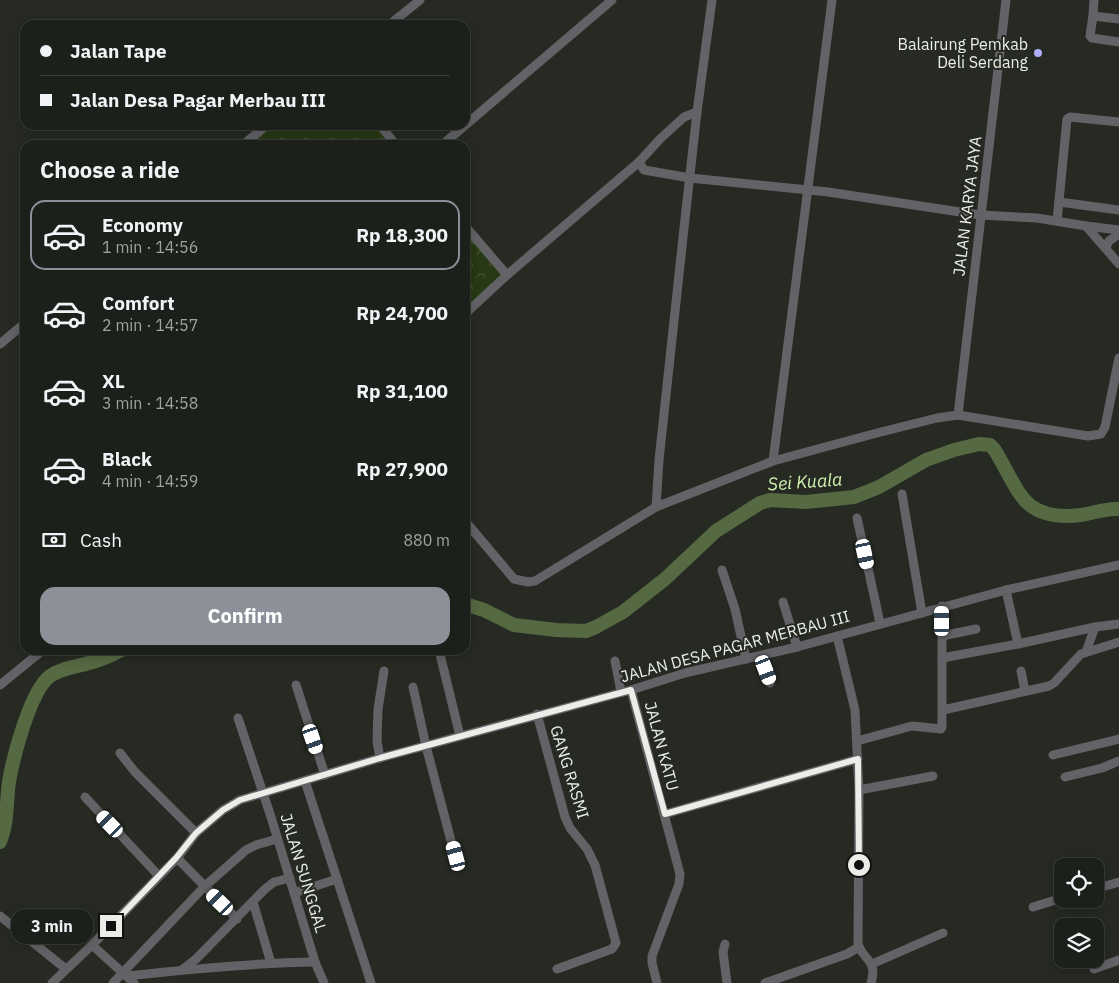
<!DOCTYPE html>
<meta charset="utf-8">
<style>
body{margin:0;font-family:"IBM Plex Sans",sans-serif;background:#292d27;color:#f1f3f6;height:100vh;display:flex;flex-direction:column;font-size:19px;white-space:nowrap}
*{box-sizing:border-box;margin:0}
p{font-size:16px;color:#a0a3a2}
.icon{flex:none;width:28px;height:28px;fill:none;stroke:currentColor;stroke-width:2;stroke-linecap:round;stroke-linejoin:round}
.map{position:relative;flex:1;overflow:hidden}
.drawer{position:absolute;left:20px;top:140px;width:450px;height:515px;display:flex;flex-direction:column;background:#1c201a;border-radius:15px;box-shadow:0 2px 12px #0003,0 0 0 1px #3a3e39}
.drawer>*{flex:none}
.guide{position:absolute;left:20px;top:20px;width:450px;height:110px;border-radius:15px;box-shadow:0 2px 12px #0003,0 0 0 1px #3a3e39;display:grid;align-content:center;height:110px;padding:0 20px;background:#1c201a}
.fabs{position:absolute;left:1054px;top:858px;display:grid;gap:10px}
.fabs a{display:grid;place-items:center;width:50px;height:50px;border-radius:10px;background:#1c201a;box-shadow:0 2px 12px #0003,0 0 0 1px #3a3e39;font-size:25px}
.end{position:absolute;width:22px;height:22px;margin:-11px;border:6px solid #eaede8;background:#111;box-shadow:0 0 0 2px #111}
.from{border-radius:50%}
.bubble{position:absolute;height:35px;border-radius:15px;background:#1c201a;box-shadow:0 2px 12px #0003,0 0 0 1px #3a3e39;font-size:16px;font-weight:800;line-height:35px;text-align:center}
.car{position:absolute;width:15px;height:30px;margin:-15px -8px;border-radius:6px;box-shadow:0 0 4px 1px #0007;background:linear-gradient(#fff 24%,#345 0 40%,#fff 0 76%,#345 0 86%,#fff 0)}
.guide b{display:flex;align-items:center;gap:18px;height:48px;font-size:19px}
.guide b+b{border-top:1px solid #3a3e39}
.guide i{width:12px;height:12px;background:#f1f3f6}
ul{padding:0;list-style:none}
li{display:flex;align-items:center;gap:15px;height:70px;margin:0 10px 8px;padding:0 10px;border:2px solid transparent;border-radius:15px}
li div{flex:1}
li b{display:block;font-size:19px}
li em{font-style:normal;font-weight:800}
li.active{border-color:#8c9099}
li>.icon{width:45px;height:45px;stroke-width:1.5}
h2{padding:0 20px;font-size:22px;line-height:60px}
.pay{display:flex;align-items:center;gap:12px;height:55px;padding:0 20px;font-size:19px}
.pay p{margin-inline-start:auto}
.cta{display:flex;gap:10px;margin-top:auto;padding:10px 20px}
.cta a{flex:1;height:58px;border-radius:15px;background:#8c9099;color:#fff;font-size:20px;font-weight:800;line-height:58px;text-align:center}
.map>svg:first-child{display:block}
.park{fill:url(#park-crowns)}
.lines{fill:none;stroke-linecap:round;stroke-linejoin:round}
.river{stroke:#556942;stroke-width:14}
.minor{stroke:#636367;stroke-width:9}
.route{stroke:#eaede8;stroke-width:6}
.poi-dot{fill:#afaefa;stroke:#262a22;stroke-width:2}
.labels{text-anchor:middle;stroke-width:4;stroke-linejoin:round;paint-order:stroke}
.poi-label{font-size:16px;fill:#eaede8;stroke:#262a22;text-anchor:end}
.street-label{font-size:16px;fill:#eaede8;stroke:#262a22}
.water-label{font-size:18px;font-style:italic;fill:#cff0af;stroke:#262a22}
</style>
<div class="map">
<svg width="1119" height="983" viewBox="0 0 1119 983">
<defs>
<pattern id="park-crowns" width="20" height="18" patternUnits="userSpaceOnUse" patternTransform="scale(1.25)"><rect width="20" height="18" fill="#283915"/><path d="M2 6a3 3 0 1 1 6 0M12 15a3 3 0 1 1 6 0" fill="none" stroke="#475637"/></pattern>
</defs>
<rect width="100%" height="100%" fill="#262a22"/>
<g class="park">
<path d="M273,125h106l17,20h-148z"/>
<path d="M465,228l38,46 -38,34z"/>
</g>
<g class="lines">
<g class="river">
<path d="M465,604l19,6 30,15 42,5 30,1 10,-4 27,-15 42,-33 51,-48 44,-28 10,-3 36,2 48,-5 25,-10 47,-27 28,-10 25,-6 11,1 4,4c26,41 27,73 87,66 13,-2 25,-7 38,-6"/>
<path d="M0,842c8,-20 6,-39 9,-60 4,-24 21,-91 41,-106 11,-8 26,-9 39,-13 12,-3 21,-7 32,-13"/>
</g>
<g class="minor">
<path d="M1093,16l1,-16"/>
<path d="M1119,19l-26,-3 -3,20 2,2 27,4"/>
<path d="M389,25l31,-25"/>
<path d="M380,125l16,20"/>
<path d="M243,145l24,-20"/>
<path d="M442,145l170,-145"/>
<path d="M639,162l5,8 46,8 138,14 152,23 57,3 49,8 33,4"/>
<path d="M1059,202l60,8"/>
<path d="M1057,221l10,-102 3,-2 49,5"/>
<path d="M465,226l42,49 -42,39"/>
<path d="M1086,226l33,38"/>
<path d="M1106,247l3,-6 10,-7"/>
<path d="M507,275l132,-113 21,-23 24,-22 13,-5"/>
<path d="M0,344l25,-21"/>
<path d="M958,415l48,-415"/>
<path d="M773,461l59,-461"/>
<path d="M902,494l20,119"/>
<path d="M656,507l3,-47 25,-232 13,-116 15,-112"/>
<path d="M857,518l23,105"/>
<path d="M465,521l49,58 14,3 7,-1 121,-74 117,-46 104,-28 60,-15 21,-3 130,21 13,-2 4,-7 14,-69"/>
<path d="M722,570l13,39 11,50"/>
<path d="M1006,590l12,54"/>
<path d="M783,602l14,45"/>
<path d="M837,636l18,74 4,80 -1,154c5,16 20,16 13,39"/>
<path d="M942,636l34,-7"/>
<path d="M439,650l21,86"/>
<path d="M1086,652l9,-25"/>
<path d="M762,656l8,27"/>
<path d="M942,658l76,-14 77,-17 24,-3"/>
<path d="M615,661l6,31"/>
<path d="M1021,671l4,20"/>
<path d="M0,685l43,-35"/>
<path d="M296,685l29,90"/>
<path d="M413,687l13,59 29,110"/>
<path d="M631,690l49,184 -1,10 -27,72v7l5,20"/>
<path d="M943,710l106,-24 5,-3 27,-29 38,-12"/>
<path d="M537,714l28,103 5,11 17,21 8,16 21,78 -4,6 -55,20"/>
<path d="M238,718l33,99 44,145 9,21"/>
<path d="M857,741l55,-15 29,3 1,-2v-121"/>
<path d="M120,753l15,19 61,61"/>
<path d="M1053,755l66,-16"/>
<path d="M380,758l-3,-17 1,-32 6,-38"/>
<path d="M1065,777l37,-9 17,-7"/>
<path d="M305,781l66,202"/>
<path d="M859,790l74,-14"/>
<path d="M85,797l74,79"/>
<path d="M665,814l193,-55"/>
<path d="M177,858l60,61"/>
<path d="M1095,889l24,-7"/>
<path d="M294,893l43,-14"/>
<path d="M253,902l18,61"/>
<path d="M1033,907l29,-9"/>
<path d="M0,916l66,53"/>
<path d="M725,944l-2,8 4,31"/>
<path d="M92,945l42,38"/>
<path d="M872,964l71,-31"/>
<path d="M183,969l13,-10 69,-70 9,-7 16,-4"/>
<path d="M1094,969l25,-9"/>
<path d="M127,976c63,-7 125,-13 188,-14"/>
<path d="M52,983l40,-38 85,-87 19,-25 27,-23 17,-10 140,-42 251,-68 54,-17 112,-26 209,-57 113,-25"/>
<path d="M113,983l91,-96 42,-37 10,-5 21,-6"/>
<path d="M765,983l82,-29 12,-7"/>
</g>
</g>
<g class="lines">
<path class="route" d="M111,926l65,-68 20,-25 27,-23 17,-10 140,-42 251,-68 34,124 193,-55 1,106"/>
</g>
<circle class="poi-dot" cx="1038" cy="53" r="5"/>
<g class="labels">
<g class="poi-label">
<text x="1028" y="50">Balairung Pemkab<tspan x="1028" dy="18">Deli Serdang</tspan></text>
</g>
<g class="street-label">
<text transform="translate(967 206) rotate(-83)" y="6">JALAN KARYA JAYA</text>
<text transform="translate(735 646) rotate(-15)" y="6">JALAN DESA PAGAR MERBAU III</text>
<text transform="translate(662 746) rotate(75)" y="6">JALAN KATU</text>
<text transform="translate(570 772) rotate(73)" y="6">GANG RASMI</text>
<text transform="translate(304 873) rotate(73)" y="6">JALAN SUNGGAL</text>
</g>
<g class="water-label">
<text transform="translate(805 482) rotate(-4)" y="6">Sei Kuala</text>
</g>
</g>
</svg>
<div class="fabs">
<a><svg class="icon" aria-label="locate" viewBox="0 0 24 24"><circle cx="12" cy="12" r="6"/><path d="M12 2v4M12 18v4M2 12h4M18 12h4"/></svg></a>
<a><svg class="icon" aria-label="layers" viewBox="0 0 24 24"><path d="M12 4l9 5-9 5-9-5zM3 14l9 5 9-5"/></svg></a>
</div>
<i class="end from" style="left:859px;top:865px"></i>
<i class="end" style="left:111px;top:926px"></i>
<div class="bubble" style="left:11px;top:909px;width:82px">3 min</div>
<i class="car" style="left:865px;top:554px;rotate:168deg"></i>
<i class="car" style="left:942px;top:621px;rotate:0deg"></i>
<i class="car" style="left:766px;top:670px;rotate:159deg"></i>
<i class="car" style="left:313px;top:739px;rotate:161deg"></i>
<i class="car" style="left:110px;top:824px;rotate:316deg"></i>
<i class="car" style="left:456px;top:856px;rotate:345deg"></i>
<i class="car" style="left:220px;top:902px;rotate:314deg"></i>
<div class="guide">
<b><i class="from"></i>Jalan Tape</b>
<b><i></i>Jalan Desa Pagar Merbau III</b>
</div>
<section class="drawer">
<h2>Choose a ride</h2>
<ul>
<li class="active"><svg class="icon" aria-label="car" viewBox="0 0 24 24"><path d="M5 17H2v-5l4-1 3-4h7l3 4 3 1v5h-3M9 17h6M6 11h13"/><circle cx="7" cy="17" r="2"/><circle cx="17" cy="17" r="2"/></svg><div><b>Economy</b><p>1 min · 14:56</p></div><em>Rp 18,300</em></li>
<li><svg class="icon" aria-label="car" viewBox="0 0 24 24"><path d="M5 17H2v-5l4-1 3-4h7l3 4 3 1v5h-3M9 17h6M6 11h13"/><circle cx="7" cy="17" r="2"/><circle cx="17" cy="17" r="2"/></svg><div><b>Comfort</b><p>2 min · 14:57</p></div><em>Rp 24,700</em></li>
<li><svg class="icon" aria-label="car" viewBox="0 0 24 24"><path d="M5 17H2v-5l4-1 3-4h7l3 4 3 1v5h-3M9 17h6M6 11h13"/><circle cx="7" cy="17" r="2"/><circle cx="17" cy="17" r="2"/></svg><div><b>XL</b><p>3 min · 14:58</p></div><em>Rp 31,100</em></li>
<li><svg class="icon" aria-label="car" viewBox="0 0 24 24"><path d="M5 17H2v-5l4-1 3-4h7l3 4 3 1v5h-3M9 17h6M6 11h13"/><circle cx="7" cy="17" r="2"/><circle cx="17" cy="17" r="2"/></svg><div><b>Black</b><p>4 min · 14:59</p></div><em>Rp 27,900</em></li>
</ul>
<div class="pay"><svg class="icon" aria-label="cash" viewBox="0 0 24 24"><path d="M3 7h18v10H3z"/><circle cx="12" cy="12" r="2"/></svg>Cash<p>880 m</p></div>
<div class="cta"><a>Confirm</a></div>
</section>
</div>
